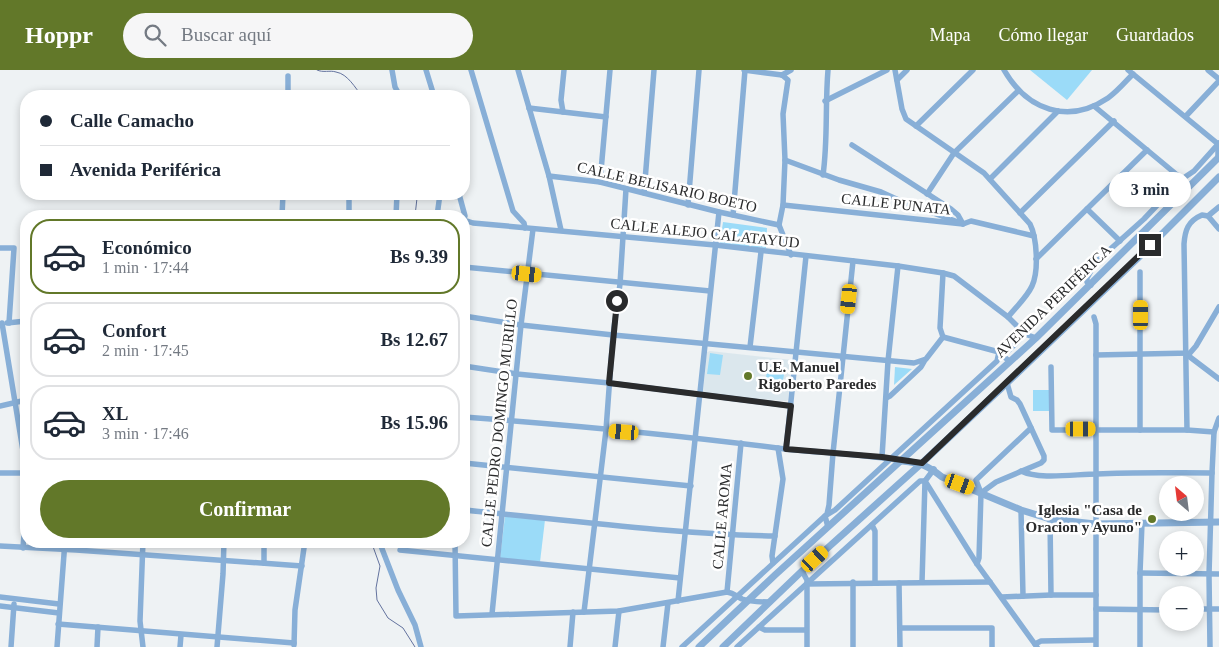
<!DOCTYPE html>
<html lang="es">
<meta charset="utf-8">
<style>
body{margin:0;font-family:Georgia,serif;background:#f6f6f7;color:#1f2937;height:100vh;display:flex;flex-direction:column;font-size:19px;white-space:nowrap}
*{box-sizing:border-box;margin:0}
p{font-size:16px;color:#747a83}
.icon{flex:none;width:28px;height:28px;fill:none;stroke:currentColor;stroke-width:2;stroke-linecap:round;stroke-linejoin:round}
.map{position:relative;flex:1;overflow:hidden}
.side{position:absolute;left:20px;top:140px;width:450px;height:338px;display:flex;flex-direction:column;background:#fff;border-radius:20px;box-shadow:0 2px 8px #0003}
.side>*{flex:none}
.hud{position:absolute;left:20px;top:20px;width:450px;height:110px;border-radius:20px;box-shadow:0 2px 8px #0003;display:grid;align-content:center;height:110px;padding:0 20px;background:#fff}
.needle{width:32px;rotate:332deg}
.tools{position:absolute;left:1159px;top:406px;display:grid;gap:10px}
.tools a{display:grid;place-items:center;width:45px;height:45px;border-radius:50%;background:#fff;box-shadow:0 2px 8px #0003;font-size:25px}
.end{position:absolute;width:22px;height:22px;margin:-11px;border:6px solid #2a2b2c;background:#fff;box-shadow:0 0 0 2px #fff}
.from{border-radius:50%}
.bubble{position:absolute;height:35px;border-radius:18px;background:#fff;box-shadow:0 2px 8px #0003;font-size:16px;font-weight:600;line-height:35px;text-align:center}
.car{position:absolute;width:15px;height:30px;margin:-15px -8px;border-radius:6px;box-shadow:0 0 4px 1px #0007;background:linear-gradient(#f5c518 24%,#345 0 40%,#f5c518 0 76%,#345 0 86%,#f5c518 0)}
.hud b{display:flex;align-items:center;gap:18px;height:48px;font-size:19px}
.hud b+b{border-top:1px solid #e0e1e3}
.hud i{width:12px;height:12px;background:#1f2937}
ul{padding:9px 0 0;list-style:none}
li{display:flex;align-items:center;gap:15px;height:75px;margin:0 10px 8px;padding:0 10px;border:2px solid #e0e1e3;border-radius:20px}
li div{flex:1}
li b{display:block;font-size:19px}
li em{font-style:normal;font-weight:600}
li.current{border-color:#627829}
li>.icon{width:45px;height:45px;stroke-width:1.5}
.primary-button{display:flex;gap:10px;margin-top:auto;padding:10px 20px}
.primary-button a{flex:1;height:58px;border-radius:30px;background:#627829;color:#fff;font-size:20px;font-weight:600;line-height:58px;text-align:center}
header{display:flex;align-items:center;gap:30px;box-sizing:border-box;height:70px;padding:0 25px;background:#627829;color:#fff}
header strong{font-size:24px}
nav{display:flex;gap:28px;margin-inline-start:auto;font-size:18px}
.search{width:350px;height:45px;background:#f6f6f7;display:flex;align-items:center;gap:12px;box-sizing:border-box;padding:0 18px;border-radius:28px;color:#747a83;font-size:19px}
.map>svg:first-child{display:block}
.built{fill:#dbe7ed}
.green{fill:#9bdbf8}
.lines{fill:none;stroke-linecap:round;stroke-linejoin:round}
.stream{stroke:#63729e;stroke-width:1}
.minor{stroke:#88afd7;stroke-width:5.5}
.tertiary{stroke:#88afd7;stroke-width:7}
.route{stroke:#2a2b2c;stroke-width:6}
.poi-dot{fill:#627829;stroke:#fff;stroke-width:2}
.labels{text-anchor:middle;stroke-width:5;stroke-linejoin:round;paint-order:stroke}
.street-label{font-size:15px;fill:#2a2b2c;stroke:#fff}
.poi-label{font-size:15px;font-weight:bold;fill:#2a2b2c;stroke:#fff;text-anchor:start}
</style>
<header>
<strong>Hoppr</strong>
<div class="search"><svg class="icon" aria-label="search" viewBox="0 0 24 24"><circle cx="10" cy="10" r="6"/><path d="M15 15l6 6"/></svg>Buscar aquí</div>
<nav><a>Mapa</a><a>Cómo llegar</a><a>Guardados</a></nav>
</header>
<div class="map">
<svg width="1219" height="577" viewBox="0 0 1219 577">
<rect width="100%" height="100%" fill="#eef2f4"/>
<path class="built" d="M710,281l82,9 -4,40 -2,1 -82,-7 -1,-2 4,-40z"/>
<g class="green">
<path d="M1030,0h62l-25,30z"/>
<path d="M723,152l44,6 -1,20 -15,-1 1,-18 -3,18 -29,-4z"/>
<path d="M710,283l13,2 -3,20 -13,-1z"/>
<path d="M895,297l17,2 -18,16z"/>
<path d="M767,298l18,1 -2,11 -17,-1z"/>
<rect x="1033" y="320" width="16" height="21"/>
<path d="M505,446l40,4 -5,42 -40,-4z"/>
</g>
<g class="lines">
<g class="stream">
<path d="M317,0c6,3 13,0 19,2 12,2 19,16 26,24"/>
<path d="M415,146l2,-18 3,-4"/>
<path d="M371,471l9,25 -4,22 1,12 11,18 15,10 12,19"/>
</g>
<g class="minor">
<path d="M392,0l3,17 5,9"/>
<path d="M426,0l8,26"/>
<path d="M471,0l42,141 11,12 1,5"/>
<path d="M518,0l31,106 12,54"/>
<path d="M744,0l38,5"/>
<path d="M895,0l7,39 4,10 78,54 46,51c7,14 9,47 2,62 -5,11 -16,21 -24,31"/>
<path d="M1004,0c23,40 64,55 104,28 10,-7 17,-16 25,-24"/>
<path d="M1128,0l90,74v15"/>
<path d="M1208,0l11,9"/>
<path d="M782,5l6,5 -5,34 2,46 -2,45 -4,20 12,30"/>
<path d="M782,5l9,-5"/>
<path d="M897,10l10,-10"/>
<path d="M288,26v-20"/>
<path d="M825,31l62,-31"/>
<path d="M1094,36l88,73"/>
<path d="M529,38l77,9"/>
<path d="M563,42l-2,-12 3,-30"/>
<path d="M1186,46l33,-35"/>
<path d="M916,56l57,-56"/>
<path d="M852,75l99,64 7,6 5,9"/>
<path d="M785,90l54,20 42,12 22,10 55,20"/>
<path d="M823,105c5,-35 2,-70 5,-105"/>
<path d="M549,106l51,6 119,30 60,13"/>
<path d="M990,109l68,-68"/>
<path d="M600,112l10,-112"/>
<path d="M644,123l10,-123"/>
<path d="M459,124l6,22 -1,2"/>
<path d="M927,124l27,-41 64,-62"/>
<path d="M688,135l11,-135"/>
<path d="M783,135l180,19 8,-3 63,15"/>
<path d="M1087,139l33,32"/>
<path d="M1020,143l94,-92"/>
<path d="M282,145l29,1"/>
<path d="M733,145l12,-145"/>
<path d="M282,146l1,-22"/>
<path d="M349,146v-22"/>
<path d="M396,146l1,-22"/>
<path d="M437,146l3,-22"/>
<path d="M1208,146l11,-9"/>
<path d="M464,150l9,3 242,22 183,21 45,7 11,3 54,41 17,17"/>
<path d="M0,178h14l-5,75"/>
<path d="M1036,189l111,-109"/>
<path d="M464,197l246,24"/>
<path d="M1140,202v158"/>
<path d="M943,203l-3,55 3,9"/>
<path d="M1091,215l-4,-3v-4l9,-16 48,-43 38,-40 12,-8 25,-28"/>
<path d="M464,246l57,9 92,10 301,28 12,-4 17,-22"/>
<path d="M1094,247l2,7v323"/>
<path d="M2,253l24,146"/>
<path d="M7,253l19,-2"/>
<path d="M943,267l56,15 9,-1 17,-17 11,4"/>
<path d="M750,277l11,-95"/>
<path d="M1186,284l33,25"/>
<path d="M1096,285l94,-2 6,-7 23,-39"/>
<path d="M464,296l53,8 92,9 182,23"/>
<path d="M1051,297l1,63h135l27,2"/>
<path d="M886,328l4,-2 31,-29 4,-7"/>
<path d="M0,336l26,-6"/>
<path d="M464,347c107,8 214,18 321,32 39,4 78,5 117,12"/>
<path d="M1187,360l-3,-186c1,-14 4,-23 18,-29l6,1 11,13"/>
<path d="M786,379l20,-193"/>
<path d="M882,387l6,-96 10,-95"/>
<path d="M464,393l227,23"/>
<path d="M934,399l-9,12 52,83 60,83"/>
<path d="M1021,401c18,9 55,3 76,3 38,-2 76,-1 115,-1"/>
<path d="M0,403h26"/>
<path d="M981,423l15,-11 45,-19 3,-3v-4l-24,-52 -3,-4 -6,-3 -4,-14"/>
<path d="M464,440c103,10 207,24 311,26"/>
<path d="M1021,440l2,86"/>
<path d="M1050,449l1,76"/>
<path d="M872,455l3,6v51"/>
<path d="M828,457l-3,-11 10,-6 162,-149 2,-9 11,10"/>
<path d="M264,471v22"/>
<path d="M379,471l19,49 17,35 6,22"/>
<path d="M455,471l1,75 163,-5 108,-19c7,1 9,4 15,7 8,3 19,3 28,3"/>
<path d="M0,476l76,4 226,16"/>
<path d="M23,478l3,-42"/>
<path d="M400,480l280,28"/>
<path d="M773,493l-1,-7 11,-77 -5,-31"/>
<path d="M977,494l2,-6 2,-65 -5,-13 55,-52"/>
<path d="M802,501l5,9v67"/>
<path d="M1140,503l79,1"/>
<path d="M853,512v65"/>
<path d="M899,513l1,64"/>
<path d="M807,514l183,-2"/>
<path d="M727,522l14,-149"/>
<path d="M0,527l59,7"/>
<path d="M1002,527l49,-2h45"/>
<path d="M678,531l41,-389"/>
<path d="M0,536l59,7"/>
<path d="M1096,539l72,1"/>
<path d="M1195,539h24"/>
<path d="M584,542l22,-182 7,-95 7,-51 6,-95"/>
<path d="M492,544l29,-289 12,-96"/>
<path d="M58,554l236,19"/>
<path d="M759,557l6,3h41"/>
<path d="M900,558h92v19"/>
<path d="M1035,574l6,-3 54,-1"/>
<path d="M294,575l1,-35 10,-69"/>
<path d="M11,577l3,-43"/>
<path d="M57,577l8,-106"/>
<path d="M97,577l1,-20"/>
<path d="M143,577l-3,-26 3,-80"/>
<path d="M180,577l1,-12"/>
<path d="M217,577l6,-73 1,-33"/>
<path d="M570,577l3,-35"/>
<path d="M615,577l4,-36"/>
<path d="M663,577l5,-44"/>
<path d="M682,577l145,-133 2,-9 4,-52 20,-192"/>
<path d="M737,577l183,-166h5l-3,101"/>
<path d="M1140,577v-74l2,-50"/>
<path d="M1210,577l-1,-72 3,-102 2,-41 5,-14"/>
</g>
<g class="tertiary">
<path d="M902,391c19,2 25,4 40,16l79,33 29,9 45,5 124,-2"/>
<path d="M699,577l76,-72 261,-237 183,-181"/>
<path d="M723,577l79,-76 120,-108 85,-80 131,-125 81,-81"/>
</g>
</g>
<g class="lines">
<path class="route" d="M617,231l-8,82 182,23 -5,43 96,8 40,6 228,-218"/>
</g>
<g class="poi-dot">
<circle cx="748" cy="306" r="5"/>
<circle cx="1152" cy="449" r="5"/>
</g>
<g class="labels">
<g class="street-label">
<text transform="translate(667 117) rotate(13)" y="5">CALLE BELISARIO BOETO</text>
<text transform="translate(896 134) rotate(6)" y="5">CALLE PUNATA</text>
<text transform="translate(705 163) rotate(6)" y="5">CALLE ALEJO CALATAYUD</text>
<text transform="translate(1053 231) rotate(-44)" y="5">AVENIDA PERIFÉRICA</text>
<text transform="translate(499 353) rotate(-84)" y="5">CALLE PEDRO DOMINGO MURILLO</text>
<text transform="translate(722 446) rotate(-85)" y="5">CALLE AROMA</text>
</g>
<g class="poi-label">
<text x="758" y="302">U.E. Manuel<tspan x="758" dy="17">Rigoberto Paredes</tspan></text>
<text x="1142" y="445" text-anchor="end">Iglesia "Casa de<tspan x="1142" dy="17">Oracion y Ayuno"</tspan></text>
</g>
</g>
</svg>
<div class="tools">
<a><svg class="needle" viewBox="-14 -14 28 28"><path d="M0-13l5 13h-10z" fill="#e53935"/><path d="M0 13l5-13h-10z" fill="#747a83"/></svg></a>
<a>+</a>
<a>−</a>
</div>
<i class="end from" style="left:617px;top:231px"></i>
<i class="end" style="left:1150px;top:175px"></i>
<div class="bubble" style="left:1109px;top:102px;width:82px">3 min</div>
<i class="car" style="left:527px;top:204px;rotate:96deg"></i>
<i class="car" style="left:849px;top:229px;rotate:186deg"></i>
<i class="car" style="left:1141px;top:245px;rotate:0deg"></i>
<i class="car" style="left:1081px;top:359px;rotate:90deg"></i>
<i class="car" style="left:624px;top:362px;rotate:275deg"></i>
<i class="car" style="left:960px;top:414px;rotate:110deg"></i>
<i class="car" style="left:815px;top:489px;rotate:48deg"></i>
<div class="hud">
<b><i class="from"></i>Calle Camacho</b>
<b><i></i>Avenida Periférica</b>
</div>
<section class="side">
<ul>
<li class="current"><svg class="icon" aria-label="car" viewBox="0 0 24 24"><path d="M5 17H2v-5l4-1 3-4h7l3 4 3 1v5h-3M9 17h6M6 11h13"/><circle cx="7" cy="17" r="2"/><circle cx="17" cy="17" r="2"/></svg><div><b>Económico</b><p>1 min · 17:44</p></div><em>Bs 9.39</em></li>
<li><svg class="icon" aria-label="car" viewBox="0 0 24 24"><path d="M5 17H2v-5l4-1 3-4h7l3 4 3 1v5h-3M9 17h6M6 11h13"/><circle cx="7" cy="17" r="2"/><circle cx="17" cy="17" r="2"/></svg><div><b>Confort</b><p>2 min · 17:45</p></div><em>Bs 12.67</em></li>
<li><svg class="icon" aria-label="car" viewBox="0 0 24 24"><path d="M5 17H2v-5l4-1 3-4h7l3 4 3 1v5h-3M9 17h6M6 11h13"/><circle cx="7" cy="17" r="2"/><circle cx="17" cy="17" r="2"/></svg><div><b>XL</b><p>3 min · 17:46</p></div><em>Bs 15.96</em></li>
</ul>
<div class="primary-button"><a>Confirmar</a></div>
</section>
</div>
